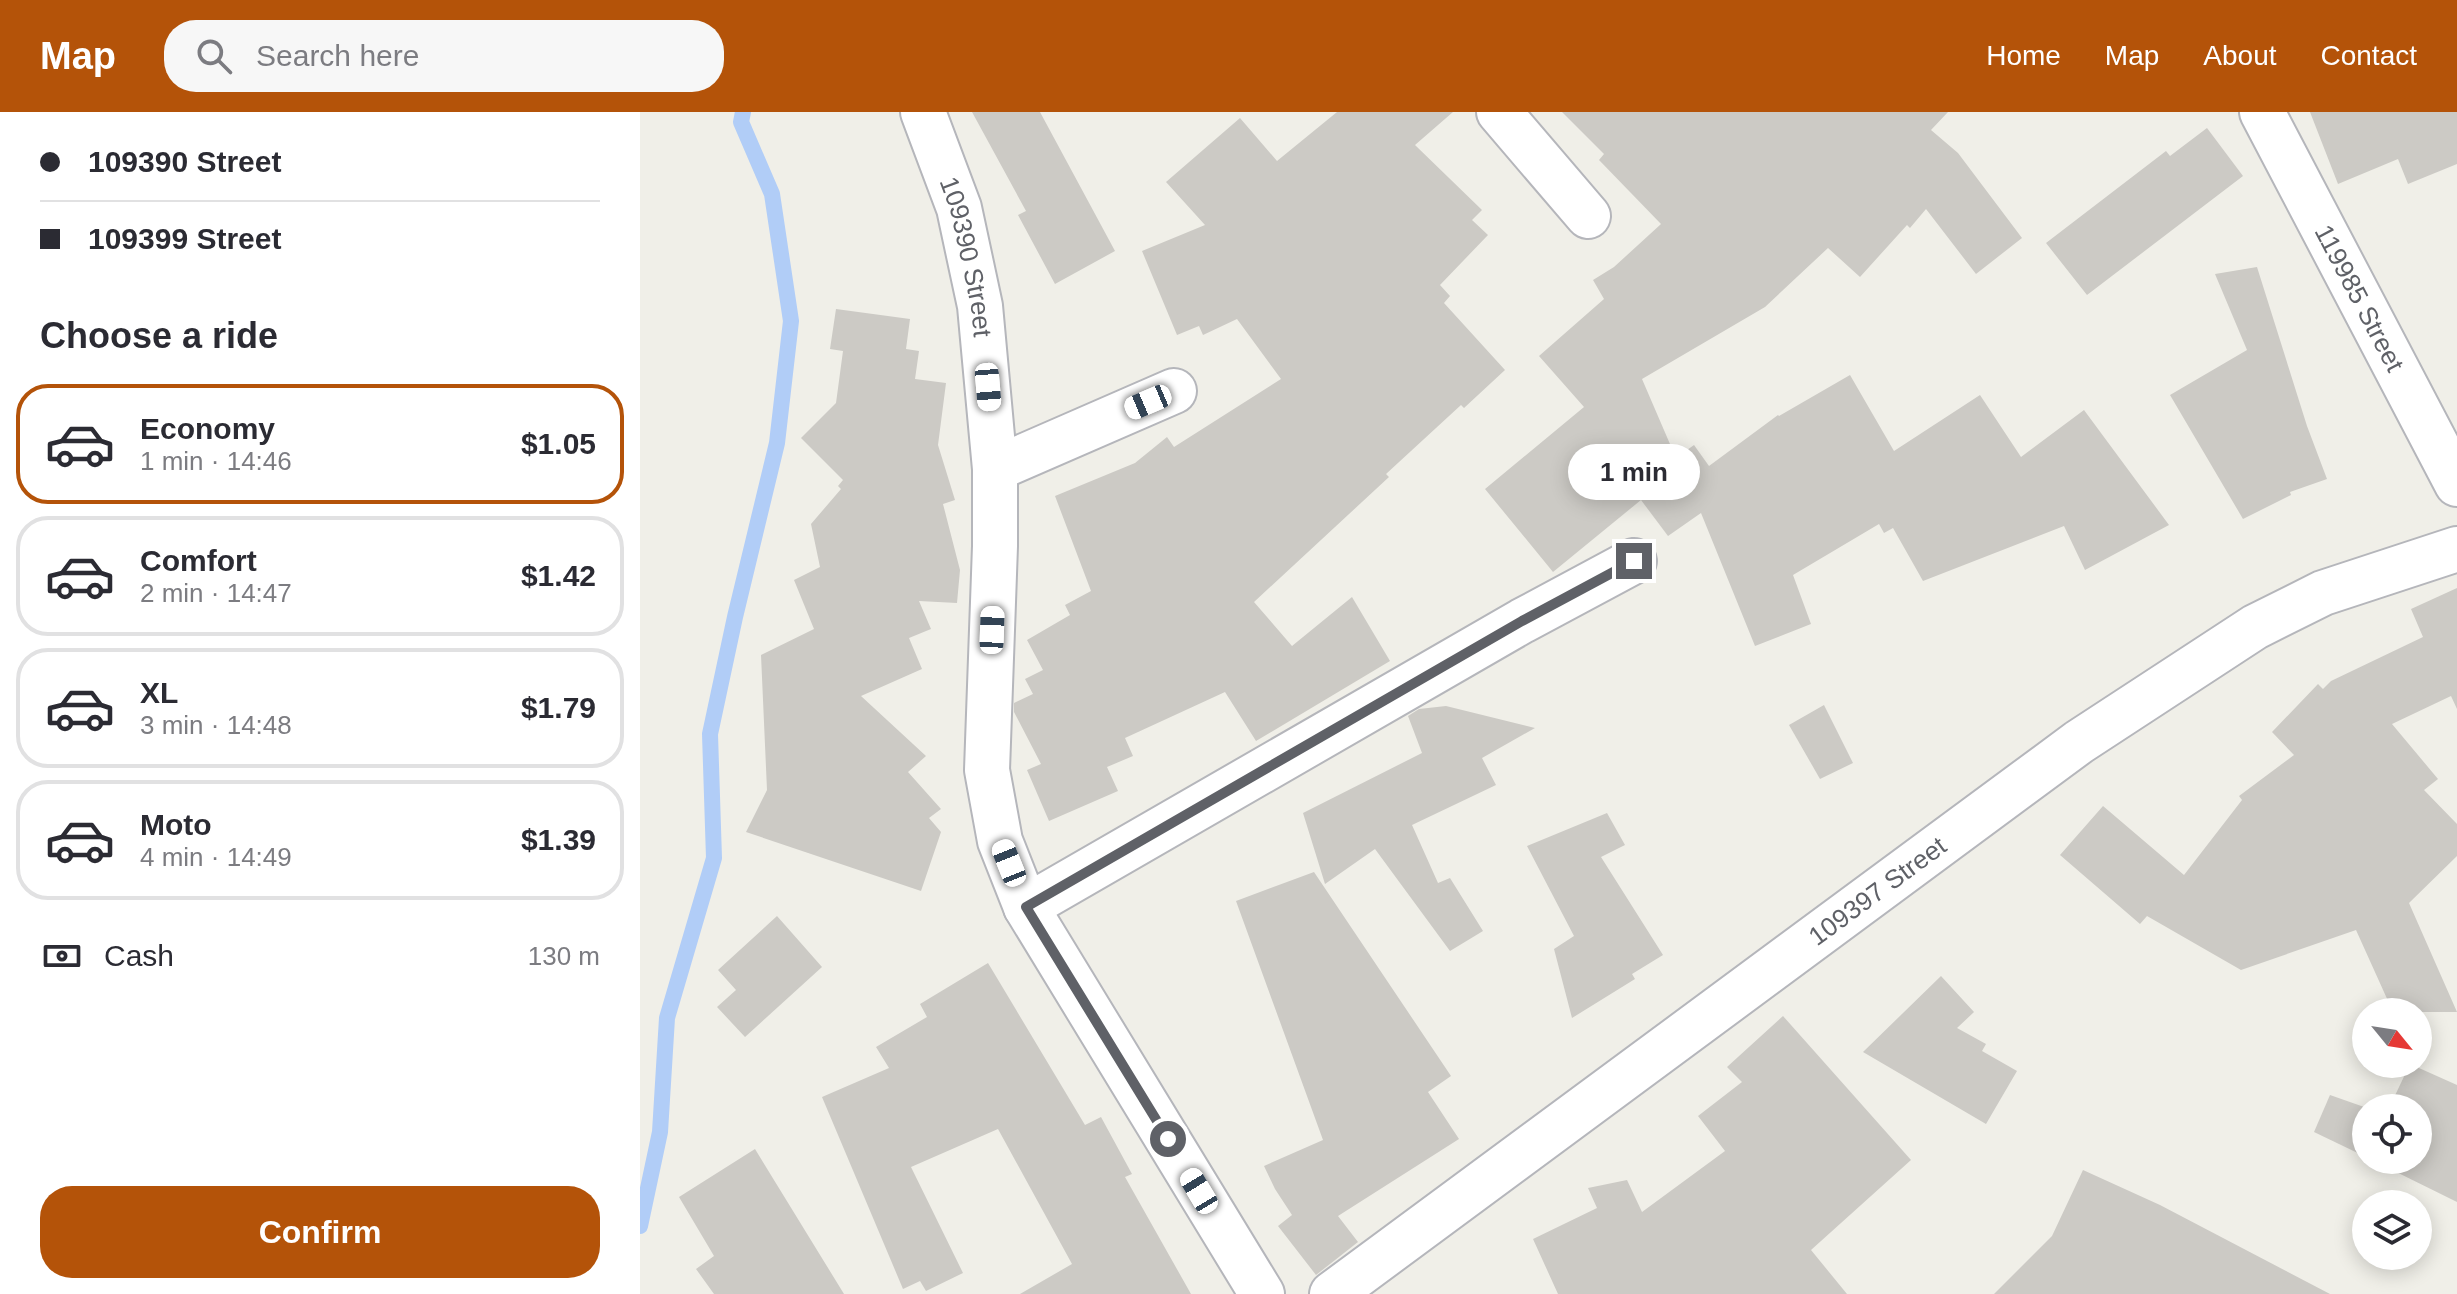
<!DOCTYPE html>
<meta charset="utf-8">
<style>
body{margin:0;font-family:Helvetica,sans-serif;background:#f7f7f7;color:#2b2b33;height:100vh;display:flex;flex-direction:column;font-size:30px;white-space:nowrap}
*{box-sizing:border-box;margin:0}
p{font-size:26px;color:#7c7c81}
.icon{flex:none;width:44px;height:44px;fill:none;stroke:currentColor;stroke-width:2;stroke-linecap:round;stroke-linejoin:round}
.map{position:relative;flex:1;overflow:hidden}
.side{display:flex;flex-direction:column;background:#fff;width:640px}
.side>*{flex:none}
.hud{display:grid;align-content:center;height:176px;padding:0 40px;background:#fff}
.needle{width:52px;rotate:120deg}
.buttons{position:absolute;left:1712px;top:886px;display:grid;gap:16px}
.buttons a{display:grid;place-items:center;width:80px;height:80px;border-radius:50%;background:#fff;box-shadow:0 4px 20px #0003;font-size:40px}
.end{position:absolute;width:36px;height:36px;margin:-18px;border:10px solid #5f6167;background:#fff;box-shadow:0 0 0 4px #fff}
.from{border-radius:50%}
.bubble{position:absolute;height:56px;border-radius:28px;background:#fff;box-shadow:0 4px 20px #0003;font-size:26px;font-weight:800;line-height:56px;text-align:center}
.car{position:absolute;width:24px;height:48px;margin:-24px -12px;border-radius:10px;box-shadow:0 0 6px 2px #0007;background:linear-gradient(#fff 24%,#345 0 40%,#fff 0 76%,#345 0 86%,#fff 0)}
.hud b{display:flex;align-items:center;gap:28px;height:76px;font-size:30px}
.hud b+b{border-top:2px solid #e1e1e2}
.hud i{width:20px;height:20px;background:#2b2b33}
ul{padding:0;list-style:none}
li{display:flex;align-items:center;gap:24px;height:120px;margin:0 16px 12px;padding:0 24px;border:4px solid #e1e1e2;border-radius:32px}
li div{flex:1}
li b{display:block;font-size:30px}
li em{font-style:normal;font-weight:800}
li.active{border-color:#b45309}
li>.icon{width:72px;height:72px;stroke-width:1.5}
h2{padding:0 40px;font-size:36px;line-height:96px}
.pay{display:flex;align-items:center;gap:20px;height:88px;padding:0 40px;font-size:30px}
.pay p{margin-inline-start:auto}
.cta{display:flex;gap:16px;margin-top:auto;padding:16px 40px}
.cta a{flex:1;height:92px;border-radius:32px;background:#b45309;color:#fff;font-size:32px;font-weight:800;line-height:92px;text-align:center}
header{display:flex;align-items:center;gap:48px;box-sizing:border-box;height:112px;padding:0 40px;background:#b45309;color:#fff}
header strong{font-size:38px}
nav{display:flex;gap:44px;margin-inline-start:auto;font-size:28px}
.search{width:560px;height:72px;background:#f7f7f7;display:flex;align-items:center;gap:20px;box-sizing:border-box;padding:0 28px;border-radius:32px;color:#7c7c81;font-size:30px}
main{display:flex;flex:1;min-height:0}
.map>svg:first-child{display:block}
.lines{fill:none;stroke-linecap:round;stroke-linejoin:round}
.stream{stroke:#b1cdf7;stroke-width:16}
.building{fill:#cccac5}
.street-casing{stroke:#b5b6bb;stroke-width:48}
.street{stroke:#fff;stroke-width:44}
.route{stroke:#5f6167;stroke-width:10}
.labels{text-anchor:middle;stroke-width:8;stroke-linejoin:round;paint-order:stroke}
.street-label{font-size:26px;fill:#5f6167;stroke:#fff}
</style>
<header>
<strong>Map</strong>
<div class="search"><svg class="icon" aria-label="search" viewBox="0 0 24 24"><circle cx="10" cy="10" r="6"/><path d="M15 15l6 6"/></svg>Search here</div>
<nav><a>Home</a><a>Map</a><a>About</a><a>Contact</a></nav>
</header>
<main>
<section class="side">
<div class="hud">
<b><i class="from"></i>109390 Street</b>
<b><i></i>109399 Street</b>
</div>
<h2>Choose a ride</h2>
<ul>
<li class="active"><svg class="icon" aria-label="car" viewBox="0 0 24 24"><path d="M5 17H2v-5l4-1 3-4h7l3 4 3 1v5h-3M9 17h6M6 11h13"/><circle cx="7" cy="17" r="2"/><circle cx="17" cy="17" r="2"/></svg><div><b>Economy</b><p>1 min · 14:46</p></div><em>$1.05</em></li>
<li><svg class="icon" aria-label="car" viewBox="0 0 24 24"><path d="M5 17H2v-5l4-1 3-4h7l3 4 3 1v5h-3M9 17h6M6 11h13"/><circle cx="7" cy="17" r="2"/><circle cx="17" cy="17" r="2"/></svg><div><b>Comfort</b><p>2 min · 14:47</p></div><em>$1.42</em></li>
<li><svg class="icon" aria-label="car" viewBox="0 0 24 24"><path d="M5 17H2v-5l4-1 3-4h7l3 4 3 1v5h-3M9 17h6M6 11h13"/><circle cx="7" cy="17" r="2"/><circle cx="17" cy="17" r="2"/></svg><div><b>XL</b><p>3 min · 14:48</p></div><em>$1.79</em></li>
<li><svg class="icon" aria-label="car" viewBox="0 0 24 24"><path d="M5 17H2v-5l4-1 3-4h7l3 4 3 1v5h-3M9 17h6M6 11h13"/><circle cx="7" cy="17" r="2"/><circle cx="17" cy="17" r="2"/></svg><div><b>Moto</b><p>4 min · 14:49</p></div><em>$1.39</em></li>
</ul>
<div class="pay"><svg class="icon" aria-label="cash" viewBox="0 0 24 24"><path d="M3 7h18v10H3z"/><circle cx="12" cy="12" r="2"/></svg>Cash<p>130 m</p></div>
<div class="cta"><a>Confirm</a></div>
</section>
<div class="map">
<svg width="1817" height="1182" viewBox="0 0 1817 1182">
<rect width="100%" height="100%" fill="#f0efe8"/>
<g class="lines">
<path class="stream" d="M0,1114l20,-94 7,-114 47,-160 -4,-124 25,-117 42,-174 14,-122 -19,-127 -31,-72 2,-10"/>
</g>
<g class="building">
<path d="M332,0h68l75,139 -60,33 -37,-69 8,-4z"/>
<path d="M697,0h116l-38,33 67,65 -10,10 16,15 -48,50 10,11 -6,7 61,67 -41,38 -3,-3 -75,69 3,3 -135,125 38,44 60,-49 38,64 -134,80 -31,-49 -100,46 8,18 -26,11 11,24 -69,30 -22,-51 14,-6 -27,-52v-9l19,-9 -8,-15 18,-9 -16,-30 43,-25 -5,-10 26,-14 -36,-95 80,-33 32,-26 7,10 107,-68 -44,-60 -34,16 -4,-9 -22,9 -35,-84 63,-26 -39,-43 74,-64 37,43z"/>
<path d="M922,0h386l-17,18 27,23 64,85 -46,36 -50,-65 -16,19 -3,-3 -47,52 -32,-29 -63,59 -123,72 34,79 18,-13 15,21 69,-51 1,1 71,-41 44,76 86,-56 41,62 63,-47 85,115 -84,45 -21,-44 -141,55 -30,-53 -9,5 -5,-9 -86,51 18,49 -56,22 -54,-133 -33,23 -27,-36 -88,72 -68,-83 99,-82 -45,-51 65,-57 -11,-19 21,-13 47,-43 -62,-64 5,-6z"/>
<path d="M1670,0h147v52l-49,20 -10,-25 -60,25z"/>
<path d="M1567,16l36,48 -156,119 -41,-52 120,-92 4,5z"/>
<path d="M1617,155l50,159 20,53 -37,13 1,3 -48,24 -73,-124 77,-45 -32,-76z"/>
<path d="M196,197l74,10 -4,30 13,2 -4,28 31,4 -8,62 17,55 -12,4 17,66 -3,33 -38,-2 12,28 -22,9 13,31 -61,27 65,60 -18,16 33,37 -12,9 12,14 -20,59 -175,-59 21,-42 -6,-135 53,-26 -20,-49 26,-13 -9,-43 30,-35 -3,-3 5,-6 -42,-42 35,-35 7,-52 -13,-2z"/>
<path d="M1817,476v121l-6,-13 -59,28 46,55 -14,11 33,34v32l-48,47 48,109h-64l-37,-82 -115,40 -94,-54 -7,8 -80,-69 43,-49 81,69 58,-75 -3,-4 55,-41 -22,-23 46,-48 5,5 8,-8 92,-44 -12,-28z"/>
<path d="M1184,593l29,58 -33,16 -31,-54z"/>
<path d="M806,594l89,22 -53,30 14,27 -84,40 26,58 12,-5 33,53 -33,20 -75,-102 -50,35 -22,-71 119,-60 -14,-37 11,-7z"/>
<path d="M967,701l18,32 -24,12 62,98 -31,19 3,5 -63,39 -18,-69 20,-13 -47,-90z"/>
<path d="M674,760l137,204 -23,16 31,47 -121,77 20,26 -42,33 -38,-49 14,-11 -17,-26 -11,-23 59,-26 -87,-239z"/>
<path d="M137,804l45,51 -77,70 -28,-30 19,-17 -18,-20z"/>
<path d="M348,851l97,162 16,-8 31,57 -7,3 66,117h-171l52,-30 -74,-135 -87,38 52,106 -37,18 -6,-10 -17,8 -81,-192 67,-29 -13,-21 51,-30 -7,-13z"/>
<path d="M1301,864l33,36 -17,16 29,16 -4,7 35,20 -31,53 -123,-72z"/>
<path d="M1143,904l128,144 -100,90 36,44h-289l-25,-55 64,-31 -9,-20 39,-8 15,32 83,-61 -27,-35 44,-34 -15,-15z"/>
<path d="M1770,952l47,21v117l-85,-42h46v-52h-29z"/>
<path d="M1690,983l37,13 -1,49 -52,-25z"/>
<path d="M115,1037l89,145h-130l-18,-25 18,-13 -35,-59z"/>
<path d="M1443,1058l77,35 170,89h-336l58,-58z"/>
</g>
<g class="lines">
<g class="street-casing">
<g id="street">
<path id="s1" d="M283,0l36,96 21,98 15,163v77l-8,224 13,71 26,66 236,387"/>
<path d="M859,0l89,104"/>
<path id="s2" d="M1622,0l195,372"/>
<path d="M355,357l179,-78"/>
<path d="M386,795l496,-286 112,-60"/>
<path id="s3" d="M692,1182l747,-552 176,-115 68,-34 134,-44"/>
</g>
</g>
<use href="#street" class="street"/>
</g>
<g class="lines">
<path class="route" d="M528,1027l-142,-232 496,-286 112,-60"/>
</g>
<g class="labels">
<g class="street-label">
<text dy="9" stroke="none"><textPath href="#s1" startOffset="152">109390 Street</textPath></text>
<text dy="9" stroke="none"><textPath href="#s2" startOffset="210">119985 Street</textPath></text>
<text dy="9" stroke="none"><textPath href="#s3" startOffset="678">109397 Street</textPath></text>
</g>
</g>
</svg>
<div class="buttons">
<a><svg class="needle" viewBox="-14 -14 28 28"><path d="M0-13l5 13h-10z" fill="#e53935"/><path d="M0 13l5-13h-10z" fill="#7c7c81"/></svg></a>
<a><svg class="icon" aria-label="locate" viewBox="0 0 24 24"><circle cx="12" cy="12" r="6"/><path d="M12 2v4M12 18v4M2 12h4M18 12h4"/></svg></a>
<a><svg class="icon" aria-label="layers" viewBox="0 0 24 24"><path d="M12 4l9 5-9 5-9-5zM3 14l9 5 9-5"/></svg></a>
</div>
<i class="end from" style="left:528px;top:1027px"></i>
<i class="end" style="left:994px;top:449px"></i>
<div class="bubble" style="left:928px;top:332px;width:132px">1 min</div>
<i class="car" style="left:348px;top:275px;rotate:175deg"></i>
<i class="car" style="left:508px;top:290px;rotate:247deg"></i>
<i class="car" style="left:352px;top:518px;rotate:2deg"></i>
<i class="car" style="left:369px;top:751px;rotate:338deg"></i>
<i class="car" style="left:559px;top:1079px;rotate:329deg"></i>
</div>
</main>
